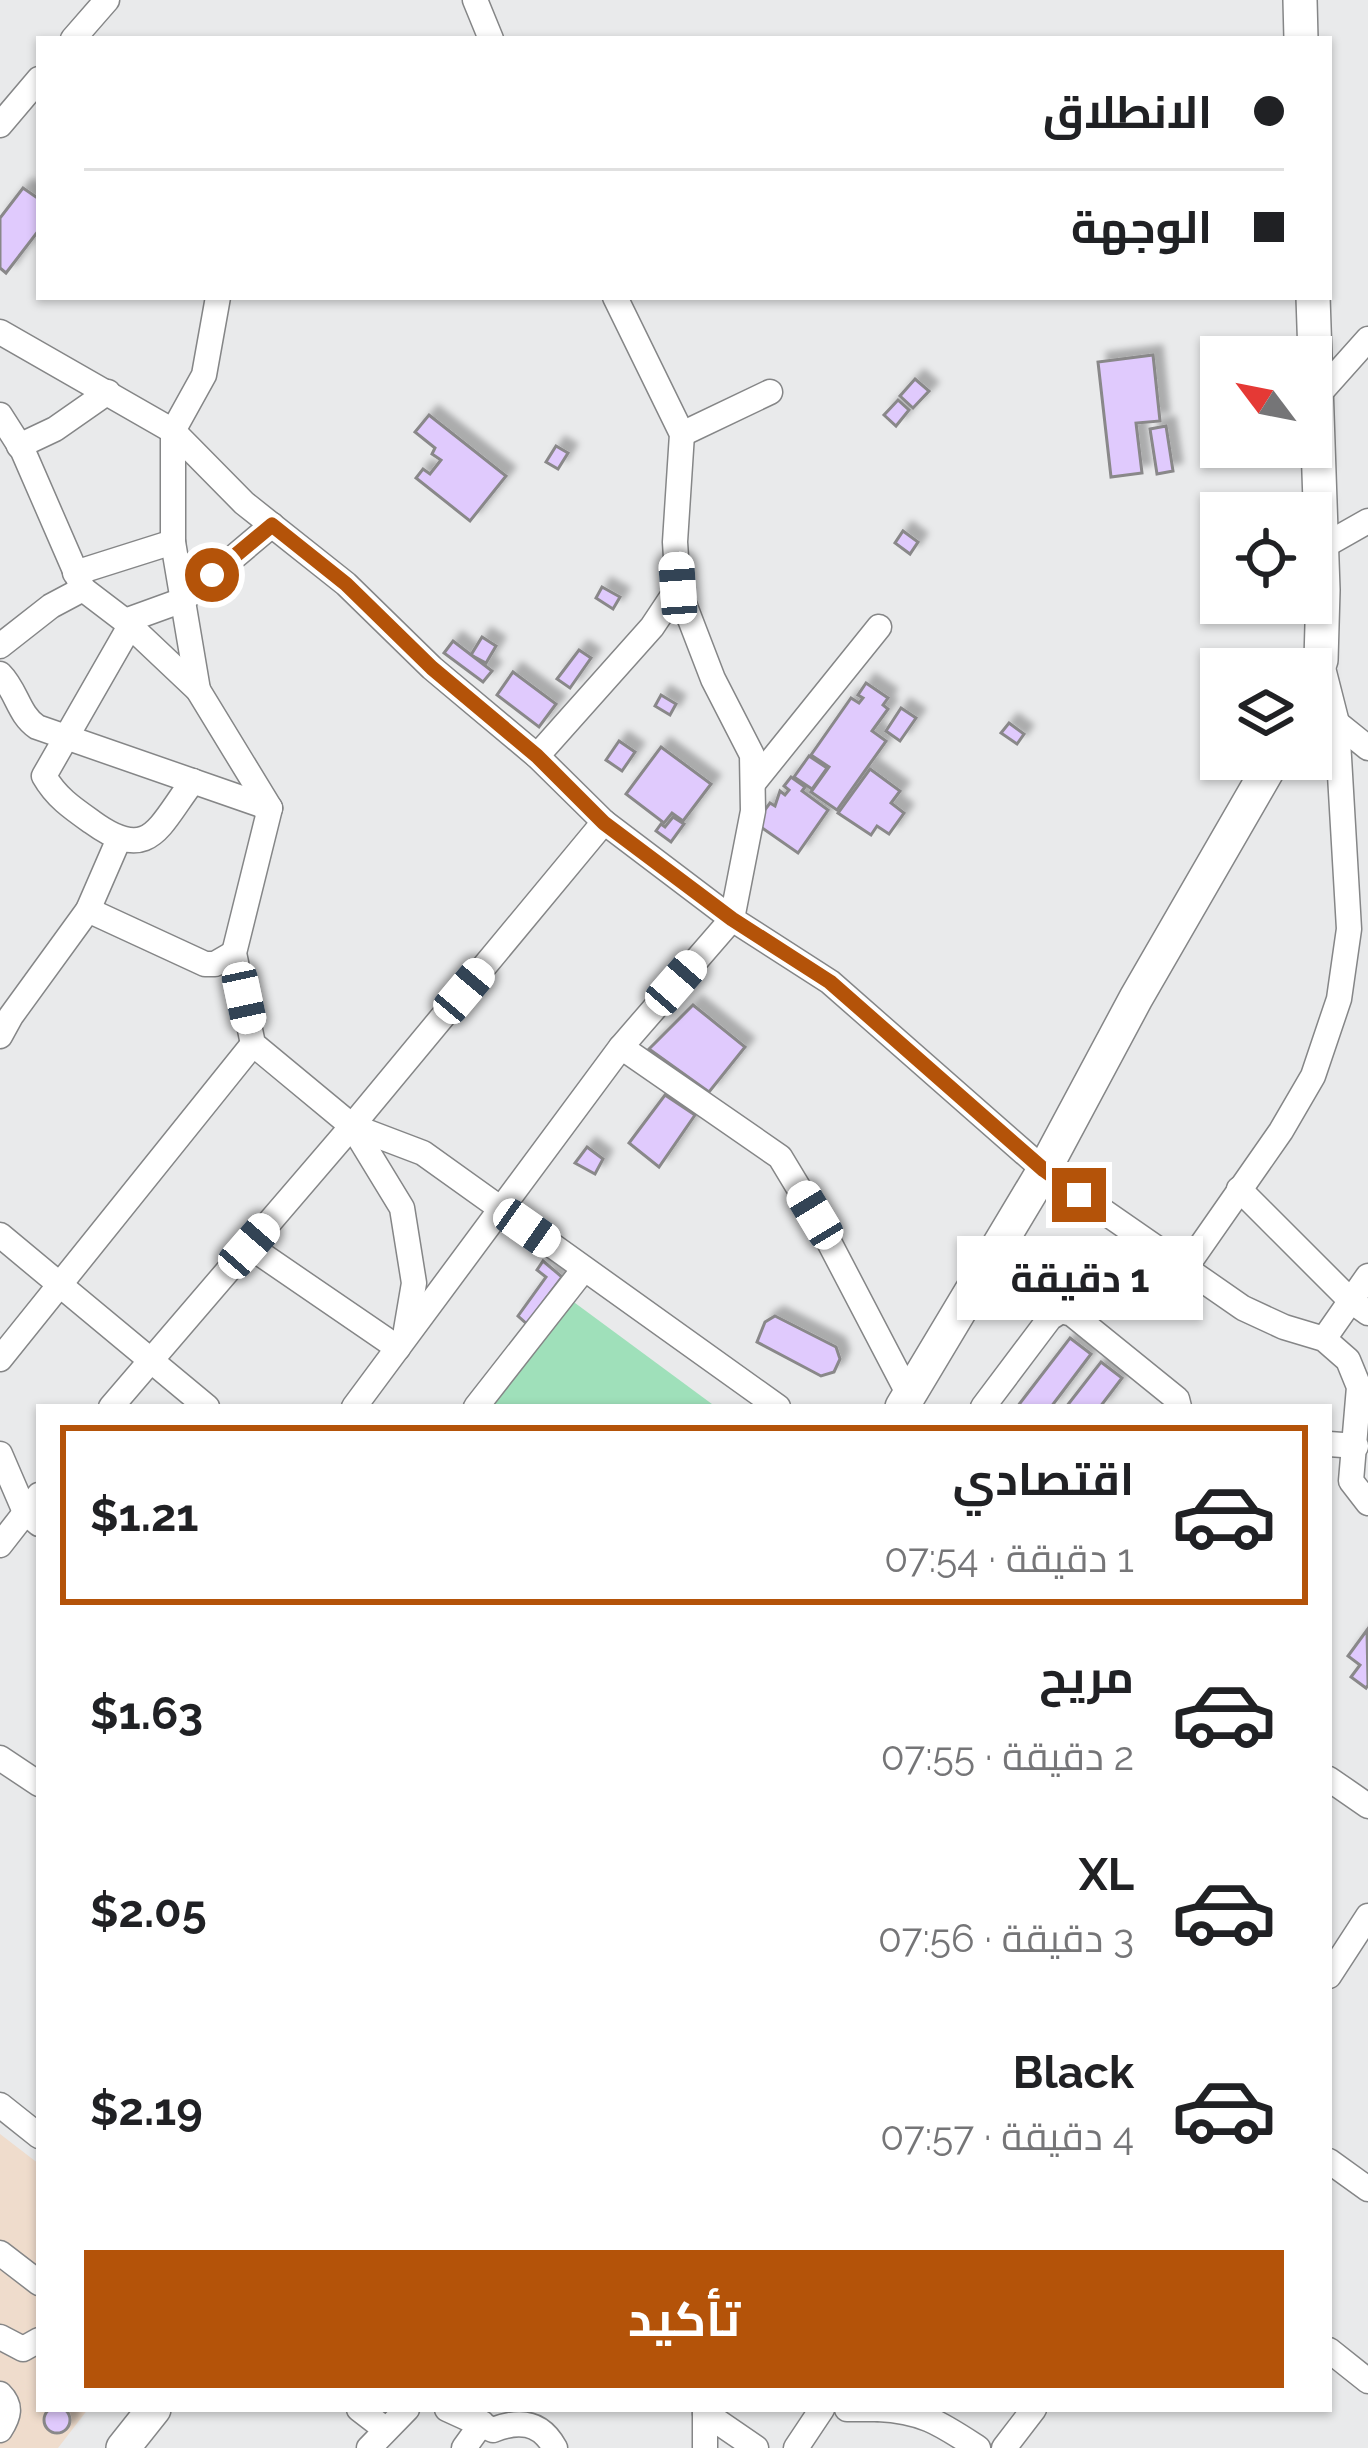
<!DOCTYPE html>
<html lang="ar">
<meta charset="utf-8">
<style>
body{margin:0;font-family:Raleway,Cairo,sans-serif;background:#f2f2f2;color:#202124;direction:rtl;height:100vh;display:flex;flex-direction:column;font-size:45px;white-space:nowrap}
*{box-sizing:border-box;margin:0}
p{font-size:39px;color:#757577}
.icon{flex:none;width:66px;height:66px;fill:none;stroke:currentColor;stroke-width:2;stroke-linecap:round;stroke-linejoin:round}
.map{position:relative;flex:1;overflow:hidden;direction:ltr}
.panel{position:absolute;left:36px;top:1404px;width:1296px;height:1008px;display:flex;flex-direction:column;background:#fff;border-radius:0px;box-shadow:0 3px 9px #0004;direction:rtl}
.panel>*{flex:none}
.banner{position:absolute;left:36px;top:36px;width:1296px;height:264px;border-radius:0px;box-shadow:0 3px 9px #0004;direction:rtl;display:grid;align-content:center;height:264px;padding:0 48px;background:#fff}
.needle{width:78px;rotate:302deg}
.tools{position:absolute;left:1200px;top:336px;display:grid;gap:24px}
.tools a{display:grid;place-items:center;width:132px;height:132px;border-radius:0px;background:#fff;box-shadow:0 3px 9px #0004;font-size:60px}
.end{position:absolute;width:54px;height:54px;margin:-27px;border:15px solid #b45309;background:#fff;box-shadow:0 0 0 6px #fff}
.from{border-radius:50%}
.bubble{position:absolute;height:84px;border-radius:0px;background:#fff;box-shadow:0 3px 9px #0004;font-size:39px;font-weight:700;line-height:84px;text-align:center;direction:rtl}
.car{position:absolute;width:36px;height:72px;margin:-36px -18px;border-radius:15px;box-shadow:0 0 9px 3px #0007;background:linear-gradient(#fff 24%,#345 0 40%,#fff 0 76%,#345 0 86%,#fff 0)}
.banner b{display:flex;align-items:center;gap:42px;height:114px;font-size:45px}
.banner b+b{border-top:3px solid #e0e0e0}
.banner i{width:30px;height:30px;background:#202124}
ul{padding:21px 0 0;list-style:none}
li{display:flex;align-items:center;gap:36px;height:180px;margin:0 24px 18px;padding:0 24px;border:6px solid transparent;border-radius:0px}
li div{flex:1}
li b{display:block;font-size:45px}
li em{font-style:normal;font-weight:700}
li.current{border-color:#b45309}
li>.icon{width:108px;height:108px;stroke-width:1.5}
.cta{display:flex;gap:24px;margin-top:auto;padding:24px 48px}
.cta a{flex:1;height:138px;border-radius:0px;background:#b45309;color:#fff;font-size:48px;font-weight:700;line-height:138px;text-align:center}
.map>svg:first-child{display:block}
.industrial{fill:#efdccc}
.green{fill:#9fe0ba}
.building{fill:#e0cafd;stroke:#898889;stroke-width:3;filter:url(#shadow)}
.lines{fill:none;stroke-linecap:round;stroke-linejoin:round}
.minor-casing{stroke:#858687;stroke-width:27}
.highway-casing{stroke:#858687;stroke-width:36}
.minor{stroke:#fff;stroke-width:24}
.highway{stroke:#fff;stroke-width:33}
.route{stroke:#b45309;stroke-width:15}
</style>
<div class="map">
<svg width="1368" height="2448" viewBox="0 0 1368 2448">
<defs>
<filter id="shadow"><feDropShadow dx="9" dy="-9" stdDeviation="3" flood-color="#0004"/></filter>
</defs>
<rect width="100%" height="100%" fill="#e9eaeb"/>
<path class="industrial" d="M0,2134l39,30v245h49l-30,39h-58z"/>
<path class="green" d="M571,1300l145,107h-227z"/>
<g class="building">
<path d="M23,188l16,11v31l-33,43 -6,-5v-50z"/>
<path d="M1153,355l7,66 -24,2 6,50 -31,4 -13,-115z"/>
<path d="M915,379l14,12 -16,17 -13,-12z"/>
<path d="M898,400l11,10 -13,16 -12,-11z"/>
<path d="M429,415l77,61 -36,45 -54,-43 7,-9 7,5 11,-14 -9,-6 3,-6 -20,-16z"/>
<path d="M1166,426l7,45 -16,3 -7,-45z"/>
<path d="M556,446l12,7 -10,16 -12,-7z"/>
<path d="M903,531l15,11 -8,12 -15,-11z"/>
<path d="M602,587l18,10 -7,12 -17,-11z"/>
<path d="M482,637l14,9 -10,17 -15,-8z"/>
<path d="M453,641l39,30 -9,11 -39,-29z"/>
<path d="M579,650l12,8 -21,30 -13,-9z"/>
<path d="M513,672l43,32 -17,23 -42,-32z"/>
<path d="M866,683l22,15 -5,7 5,4 -16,22 14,10 -49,69 -26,-18 18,-25 -18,-12 40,-57 8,5 4,-5 -5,-3z"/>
<path d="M661,695l15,9 -6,11 -15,-9z"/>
<path d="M901,708l15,10 -16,23 -14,-10z"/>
<path d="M1009,723l15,11 -7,10 -16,-11z"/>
<path d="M619,741l16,11 -13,19 -16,-11z"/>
<path d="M661,747l50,37 -28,37 -11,-8 -8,10 -38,-29z"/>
<path d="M809,756l18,12 -15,21 -18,-12z"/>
<path d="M870,769l30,22 -9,12 13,10 -15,21 -12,-8 -6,9 -33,-22z"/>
<path d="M791,777l14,10 -3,4 26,19 -30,43 -43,-30 15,-20 5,3 5,-15 5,4 4,-5 -5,-4z"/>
<path d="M673,817l11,7 -13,18 -15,-11 5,-7 4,3z"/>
<path d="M693,1005l52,42 -36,45 -60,-43z"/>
<path d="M665,1095l30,20 -36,52 -30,-24z"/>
<path d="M587,1147l16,12 -8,15 -20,-11z"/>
<path d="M543,1261l19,16 -35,47 -9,-8 28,-39 -9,-7z"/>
<path d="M775,1316l61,31 4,12 -6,13 -13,4 -64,-34 8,-20z"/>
<path d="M1070,1338l21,16 -40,53h-34z"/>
<path d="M1101,1362l21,16 -22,29h-34z"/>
<path d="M1367,1630l1,55 -2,3 -15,-11 9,-12 -12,-9z"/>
<circle cx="57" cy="2420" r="13"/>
</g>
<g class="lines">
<g class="minor-casing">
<g id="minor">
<path d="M475,0l16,39"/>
<path d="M73,39l34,-39"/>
<path d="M0,125l39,-46"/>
<path d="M0,332l173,99 71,72 102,81 86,84 105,88 67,66 128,97 98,63 214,188 199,138 41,19 40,12 24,21 11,27 -8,94 17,22"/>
<path d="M1318,395l50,-56"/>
<path d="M0,415l23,36 60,138 42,32 73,69 72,118 -36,145 19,91 99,82 71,27 355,254"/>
<path d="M682,434l88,-42"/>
<path d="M19,446l36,-17 53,-37"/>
<path d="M1322,547l46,-26"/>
<path d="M75,573l98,-31"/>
<path d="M125,621l58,-21 89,-75"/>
<path d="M130,626l-86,150c12,21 28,32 48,46 58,42 66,5 101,-41"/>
<path d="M0,646l51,-40 32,-17"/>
<path d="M0,674c17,17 18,40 37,53l233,81"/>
<path d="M198,690l-25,-148v-111l31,-56 14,-78"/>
<path d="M1337,723l31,25"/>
<path d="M537,756l115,-129 26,-39"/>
<path d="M755,781l124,-154"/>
<path d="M88,910l117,54h10l19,-11"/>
<path d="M0,1036l11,-20 77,-106 30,-69"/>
<path d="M621,1047l159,110 35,58 94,180"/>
<path d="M352,1126l50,82 12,75 -8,47"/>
<path d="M1239,1189l111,111 18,13"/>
<path d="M0,1235l207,172"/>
<path d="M249,1246l149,102"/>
<path d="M1184,1270l97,-139 32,-55 26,-77 10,-70 -12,-206 -16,-63"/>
<path d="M1324,1339l44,-63"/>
<path d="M0,1359l253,-315"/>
<path d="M111,1407l241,-281 252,-304"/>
<path d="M354,1407l267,-360 111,-128 21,-108 -1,-56 -39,-76 -35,-91 -3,-46 7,-108 -67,-137"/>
<path d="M476,1407l108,-138"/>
<path d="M983,1407l67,-89 11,-7 11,3 105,85 2,8"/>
<path d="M1329,1444l27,2"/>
<path d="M0,1454l25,58 14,12"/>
<path d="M0,1545l39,-50"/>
<path d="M0,1758l39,26"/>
<path d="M1329,1779l39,27"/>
<path d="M1329,1976l39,-60"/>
<path d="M0,2105l39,31"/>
<path d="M1329,2161l39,28"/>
<path d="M0,2253l39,30"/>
<path d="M0,2337l23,12 16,-9"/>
<path d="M1329,2350l39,31"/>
<path d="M0,2394c12,12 9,22 0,36"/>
<path d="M359,2409l26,20"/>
<path d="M447,2409l46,21c25,-10 47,-9 62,18"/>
<path d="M847,2409h29"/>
<path d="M878,2409c45,2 63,15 100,39"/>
<path d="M705,2413l51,35"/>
<path d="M369,2448l38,-39"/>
<path d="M464,2448l18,-25"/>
<path d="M705,2448v-39"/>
<path d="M796,2448l26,-39"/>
<path d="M1004,2448l30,-39"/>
</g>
</g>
<g class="highway-casing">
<g id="highway">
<path d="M1300,0l1,39"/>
<path d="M1311,686l10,-26 2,-70 -10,-293"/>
<path d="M902,1407l142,-237 92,-172 138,-239"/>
<path d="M123,2448l31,-39"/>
</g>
</g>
<use href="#minor" class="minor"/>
<use href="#highway" class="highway"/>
</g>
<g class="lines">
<path class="route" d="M212,575l60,-50 74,59 86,84 105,88 67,67 128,96 98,63 214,188 35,25"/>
</g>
</svg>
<div class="tools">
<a><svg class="needle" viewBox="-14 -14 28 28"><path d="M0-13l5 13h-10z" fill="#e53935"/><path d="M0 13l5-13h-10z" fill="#757577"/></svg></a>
<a><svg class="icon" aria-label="locate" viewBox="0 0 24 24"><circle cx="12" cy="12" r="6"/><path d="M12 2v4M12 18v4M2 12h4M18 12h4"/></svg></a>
<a><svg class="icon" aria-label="layers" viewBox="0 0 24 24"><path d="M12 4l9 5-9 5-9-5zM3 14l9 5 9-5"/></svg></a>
</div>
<i class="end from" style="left:212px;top:575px"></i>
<i class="end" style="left:1079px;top:1195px"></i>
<div class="bubble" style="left:957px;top:1236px;width:246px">1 دقيقة</div>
<i class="car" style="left:678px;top:588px;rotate:356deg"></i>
<i class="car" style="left:676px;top:983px;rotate:41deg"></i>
<i class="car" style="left:464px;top:991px;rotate:40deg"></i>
<i class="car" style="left:244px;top:998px;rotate:168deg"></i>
<i class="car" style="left:815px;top:1215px;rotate:329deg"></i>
<i class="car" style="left:527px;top:1228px;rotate:125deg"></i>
<i class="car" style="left:249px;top:1246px;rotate:41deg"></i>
<div class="banner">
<b><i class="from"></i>الانطلاق</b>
<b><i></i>الوجهة</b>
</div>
<section class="panel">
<ul>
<li class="current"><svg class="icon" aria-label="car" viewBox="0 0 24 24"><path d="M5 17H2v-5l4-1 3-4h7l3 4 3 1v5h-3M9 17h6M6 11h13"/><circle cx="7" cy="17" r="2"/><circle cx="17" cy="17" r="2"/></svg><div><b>اقتصادي</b><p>1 دقيقة · 07:54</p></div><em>$1.21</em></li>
<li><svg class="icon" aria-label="car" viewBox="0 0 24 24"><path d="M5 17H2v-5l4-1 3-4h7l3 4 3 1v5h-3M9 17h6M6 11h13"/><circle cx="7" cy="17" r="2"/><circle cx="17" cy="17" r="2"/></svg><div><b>مريح</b><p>2 دقيقة · 07:55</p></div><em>$1.63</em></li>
<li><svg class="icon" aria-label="car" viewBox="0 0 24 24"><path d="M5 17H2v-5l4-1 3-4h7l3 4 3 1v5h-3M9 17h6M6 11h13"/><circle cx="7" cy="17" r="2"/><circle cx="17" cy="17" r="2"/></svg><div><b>XL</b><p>3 دقيقة · 07:56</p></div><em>$2.05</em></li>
<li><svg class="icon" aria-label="car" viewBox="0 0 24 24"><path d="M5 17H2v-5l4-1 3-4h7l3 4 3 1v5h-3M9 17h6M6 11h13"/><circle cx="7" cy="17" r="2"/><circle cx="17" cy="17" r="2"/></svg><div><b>Black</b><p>4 دقيقة · 07:57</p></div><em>$2.19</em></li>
</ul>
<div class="cta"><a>تأكيد</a></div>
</section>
</div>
